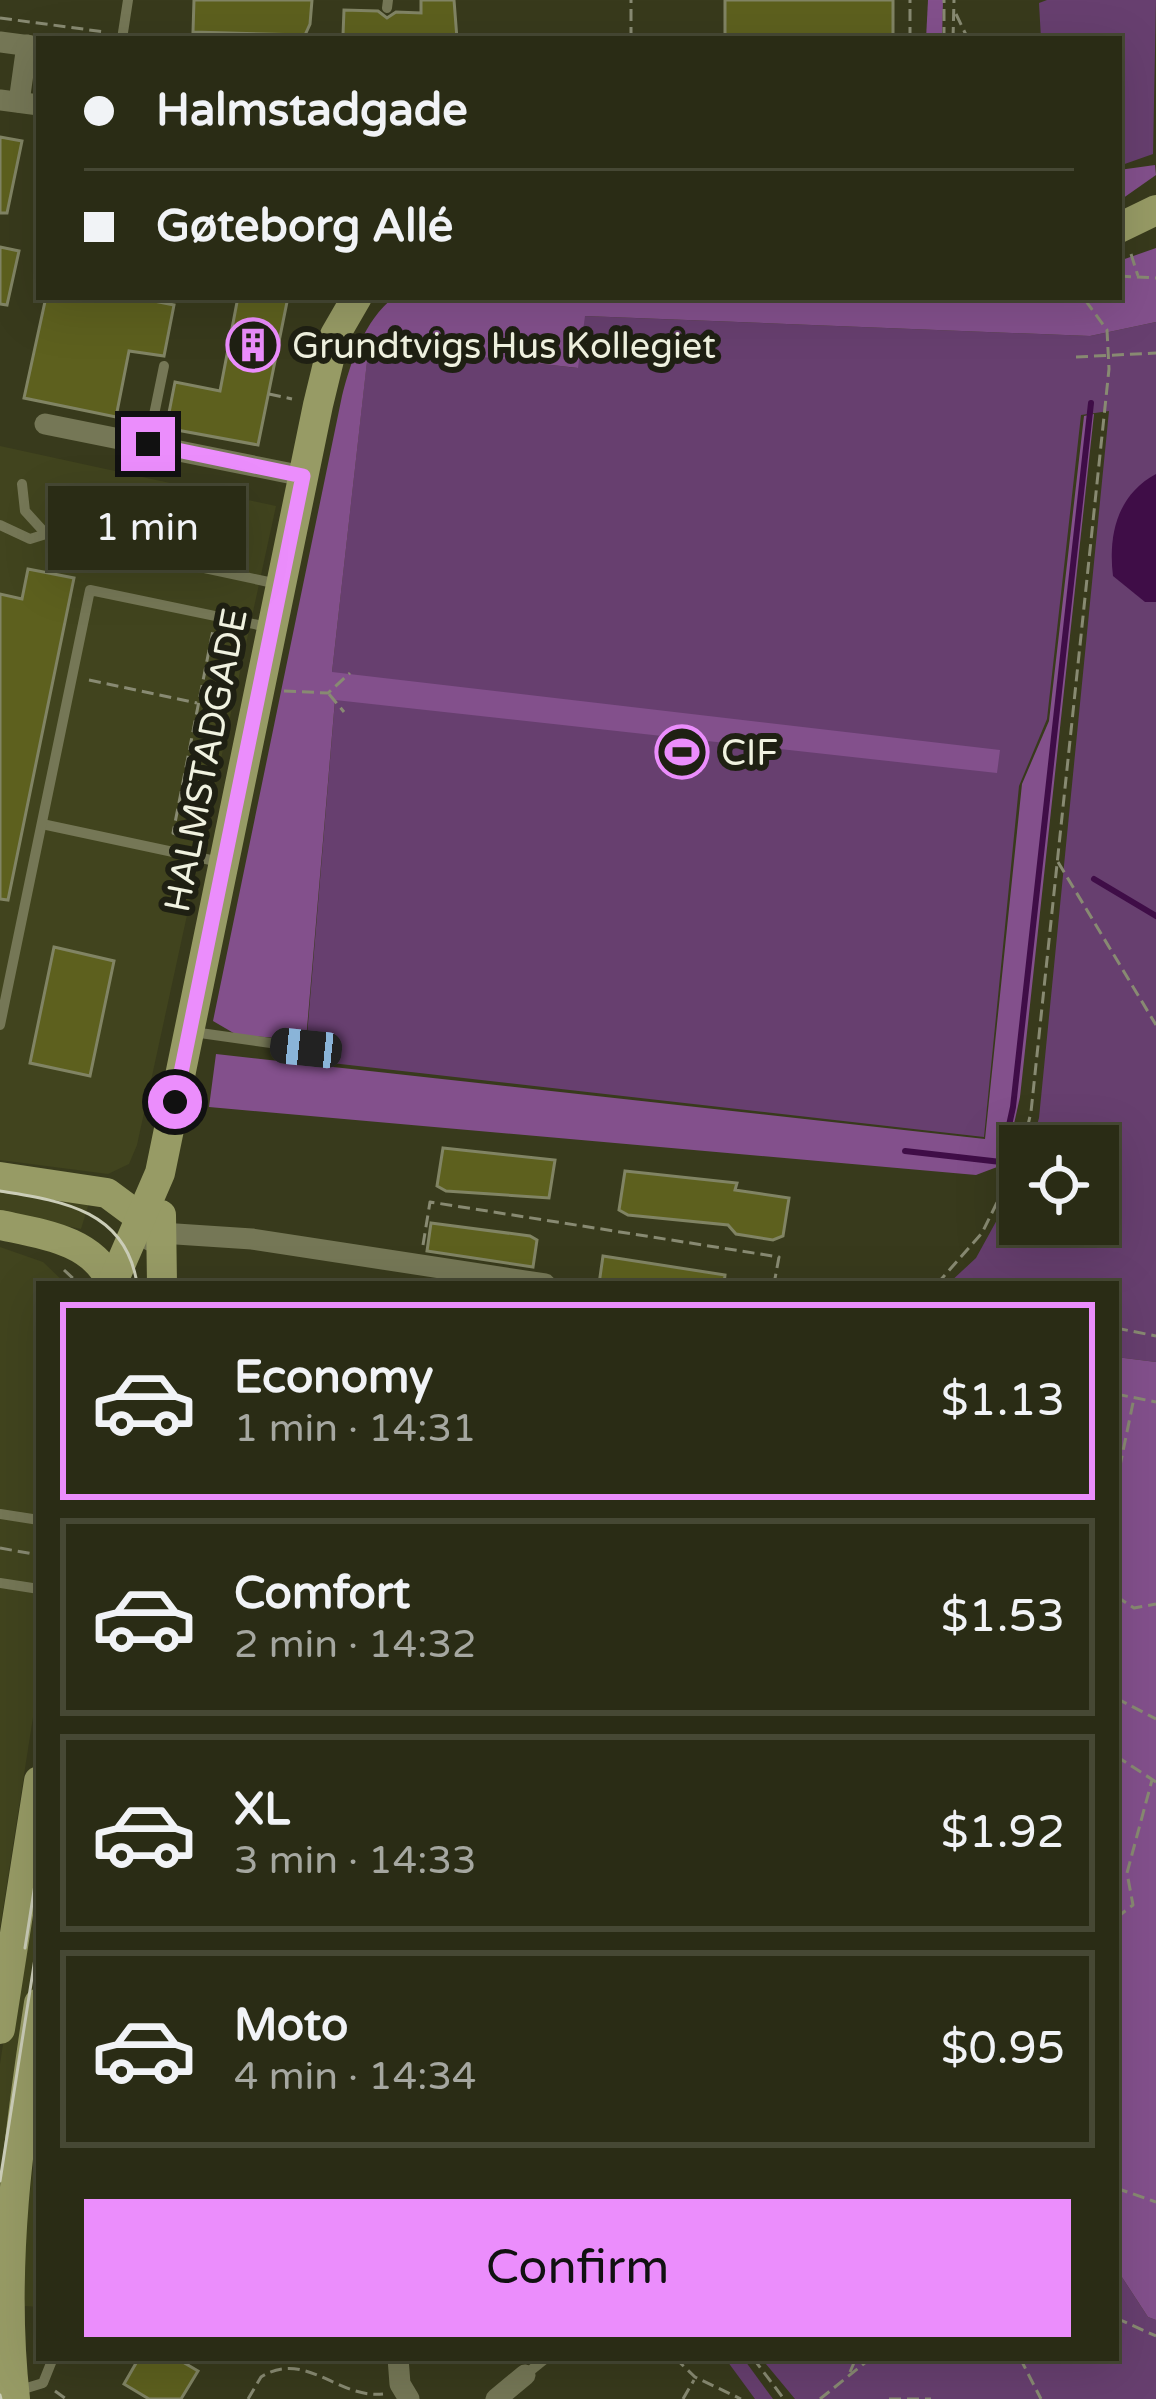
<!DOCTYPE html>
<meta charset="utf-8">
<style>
body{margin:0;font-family:"Varela Round",sans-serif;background:#363822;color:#f1f3f6;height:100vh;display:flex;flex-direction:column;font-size:45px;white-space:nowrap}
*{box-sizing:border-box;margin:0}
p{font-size:39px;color:#a5a7a0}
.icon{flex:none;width:66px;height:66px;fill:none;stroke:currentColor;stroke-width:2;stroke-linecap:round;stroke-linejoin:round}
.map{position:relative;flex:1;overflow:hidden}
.panel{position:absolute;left:36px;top:1281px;width:1083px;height:1080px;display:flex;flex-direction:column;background:#2a2c15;border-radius:0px;box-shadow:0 12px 48px #0002,0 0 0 3px #464834}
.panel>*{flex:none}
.hud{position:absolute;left:36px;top:36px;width:1086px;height:264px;border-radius:0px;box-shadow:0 12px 48px #0002,0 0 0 3px #464834;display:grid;align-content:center;height:264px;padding:0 48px;background:#2a2c15}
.fabs{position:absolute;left:999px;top:1125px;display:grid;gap:24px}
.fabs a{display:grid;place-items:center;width:120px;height:120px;border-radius:0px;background:#2a2c15;box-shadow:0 12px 48px #0002,0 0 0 3px #464834;font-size:60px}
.end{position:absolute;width:54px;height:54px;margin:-27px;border:15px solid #eb8dfc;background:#111;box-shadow:0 0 0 6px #111}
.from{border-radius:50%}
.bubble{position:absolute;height:84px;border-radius:0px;background:#2a2c15;box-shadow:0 12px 48px #0002,0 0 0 3px #464834;font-size:39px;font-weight:600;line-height:84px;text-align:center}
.car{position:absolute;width:36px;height:72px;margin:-36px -18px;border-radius:15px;box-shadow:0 0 9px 3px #0007;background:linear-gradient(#222 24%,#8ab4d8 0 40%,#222 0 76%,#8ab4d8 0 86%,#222 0)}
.hud b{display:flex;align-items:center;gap:42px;height:114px;font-size:45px}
.hud b+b{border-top:3px solid #464834}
.hud i{width:30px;height:30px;background:#f1f3f6}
ul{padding:21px 0 0;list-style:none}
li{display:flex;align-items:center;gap:36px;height:198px;margin:0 24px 18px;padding:0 24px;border:6px solid #464834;border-radius:0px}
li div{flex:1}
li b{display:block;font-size:45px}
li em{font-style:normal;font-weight:600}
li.active{border-color:#eb8dfc}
li>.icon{width:108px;height:108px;stroke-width:1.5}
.cta{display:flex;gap:24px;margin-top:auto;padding:24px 48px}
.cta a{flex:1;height:138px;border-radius:0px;background:#eb8dfc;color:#111;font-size:48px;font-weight:600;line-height:138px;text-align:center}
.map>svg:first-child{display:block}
.built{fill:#41441e}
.green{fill:#673f6f}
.forest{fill:#83508c}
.water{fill:#3f0d47}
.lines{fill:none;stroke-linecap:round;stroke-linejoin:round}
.stream{stroke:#3f0d47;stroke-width:6}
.building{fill:#5d601e;stroke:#818464;stroke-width:3}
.path{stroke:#888a72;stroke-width:3;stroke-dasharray:12 6;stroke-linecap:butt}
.lane{stroke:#757756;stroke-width:10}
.street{stroke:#757756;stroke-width:21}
.secondary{stroke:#979b65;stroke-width:30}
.tram{stroke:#cbcdb8;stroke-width:3}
.route{stroke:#eb8dfc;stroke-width:15}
.labels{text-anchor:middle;stroke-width:12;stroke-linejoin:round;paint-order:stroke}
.poi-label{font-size:36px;fill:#f0f2e0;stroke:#1f2013;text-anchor:start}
.street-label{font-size:36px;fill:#f0f2e0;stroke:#1f2013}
</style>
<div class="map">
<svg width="1156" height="2399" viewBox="0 0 1156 2399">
<rect width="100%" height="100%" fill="#383a1c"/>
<g class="built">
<path d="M0,446l276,60 -139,639 -8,19 -21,10 -108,-14z"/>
<path d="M0,1184l89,19 -8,26 -81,-17z"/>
<path d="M0,1247l43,15 23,22h-27v395l-39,249z"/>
<path d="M39,1808v170l-36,228 -3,193v-335z"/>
<path d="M39,2120v187l-14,-1 -1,-66z"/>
</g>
<g class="green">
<path d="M1047,0h109l-3,154 -34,12v-127h-78l-2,-36z"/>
<path d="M584,316l506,20 66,-14v1040l-40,-5v-73h-168l28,-26 44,-80v46h78v-78h-67l8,-28 70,-707 -28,4 -34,304 -28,67 -35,351 -679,-77 30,-360 -3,-28 37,-329 208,25z"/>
<path d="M1116,2268l32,49 8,3v79h-361l-34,-41h355z"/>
<path d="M725,2358h18l30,41h-18z"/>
</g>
<g class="forest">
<path d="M928,0h15l-1,39h-16z"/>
<path d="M1155,165l1,10 -37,26v-31z"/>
<path d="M1156,248v74l-66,14 -505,-20 -7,52 -209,-24 -37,328 668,78 -3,23 -662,-73 -29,340 -69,-5 -24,-14 129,-625c9,-35 22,-75 52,-99h725v-36z"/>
<path d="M1094,414l-74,683 -15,67 -29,11 -767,-68 7,-53 769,85 37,-355 27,-63 35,-305z"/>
<path d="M1116,1357l40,5v958l-8,-3 -32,-49z"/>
</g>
<path class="water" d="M1156,474v128h-11l-32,-26c-5,-41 4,-81 43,-102z"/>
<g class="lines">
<g class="stream">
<path d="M1094,879l62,37"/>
<path d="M905,1151l96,11 12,-55 78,-704"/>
</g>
</g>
<g class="building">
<path d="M194,0h118l-2,24 -5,11 -112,-3z"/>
<path d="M421,0h33l3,39 -114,-4 1,-25 34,1 9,7 9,-6 25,1z"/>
<rect x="725" y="0" width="168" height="39"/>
<path d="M0,137l22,4 -15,72h-7z"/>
<path d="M0,247l19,4 -12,54 -7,-1z"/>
<path d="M46,297h88l40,8 -10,51 -35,-5 -13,66 -92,-19z"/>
<path d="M238,297h50l-30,148 -92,-17 9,-46 45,9z"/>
<path d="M164,494l21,4 -10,43 -20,-5z"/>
<path d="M212,522l28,7 -5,21 -28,-6z"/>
<path d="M28,569l46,9 -66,322 -8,-1v-305l22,5z"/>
<path d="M54,947l60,14 -24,115 -60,-13z"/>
<path d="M443,1148l112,12 -6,38 -103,-7 -9,-5z"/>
<path d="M625,1171l112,12 -2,7 54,8 -6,38 -10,4 -37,-6 -8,-9 -100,-10 -9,-5z"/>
<path d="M431,1223l99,13 7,4 -4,27 -106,-16z"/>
<path d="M603,1256l122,19 -1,9h-125z"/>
<path d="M139,2358h37l22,13 -17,28h-32l-25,-15z"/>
</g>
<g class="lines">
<g class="path">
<path d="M956,14l12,25"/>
<path d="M0,18l105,14"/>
<path d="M631,39v-39"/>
<path d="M910,39v-39"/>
<path d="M944,39v-39"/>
<path d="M953,39l1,-39"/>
<path d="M1131,254l7,22"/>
<path d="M1119,276l37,2"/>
<path d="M971,297h28"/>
<path d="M1076,357l80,-4"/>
<path d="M269,394l23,5"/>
<path d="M89,680l108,23"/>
<path d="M284,691l44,2 22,-20"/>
<path d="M329,694l15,18"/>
<path d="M178,835l-5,-2 40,-203"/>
<path d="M1058,862l98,163"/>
<path d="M1023,1146l8,-34 78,-743 -2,-39 -24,-33"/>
<path d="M423,1245l7,-43 349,55 -5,27"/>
<path d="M64,1270l15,14"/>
<path d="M937,1284l45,-51 38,-77"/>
<path d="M1116,1328l40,8"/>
<path d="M1116,1394l40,8"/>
<path d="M1116,1485l18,-87"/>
<path d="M0,1548l39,7"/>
<path d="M1116,1596l18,12 22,-4"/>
<path d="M1116,1698l40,21"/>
<path d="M1116,1756l40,26"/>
<path d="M35,1757l4,-28"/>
<path d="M1116,1918l17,-13 -6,-32 25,-93"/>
<path d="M1116,2188l40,14"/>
<path d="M1116,2318l40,18"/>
<path d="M675,2358l20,19 46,22"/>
<path d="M753,2358l31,41"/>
<path d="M1020,2358l21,41"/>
<path d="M850,2372l6,-14"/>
<path d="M55,2391l11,8"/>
<path d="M248,2399l13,-22c44,-28 77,22 122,17"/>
<path d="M683,2399l11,-19"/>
<path d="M820,2399l51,-41"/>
<path d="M889,2399h42"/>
</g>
<g class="lane">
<path d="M387,8l1,-8"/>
<path d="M122,39l6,-39"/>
<path d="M148,444l16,-78"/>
<path d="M22,484l3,27 21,23 232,50"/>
<path d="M0,525l30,14 16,-5"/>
<path d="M42,824l178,38"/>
<path d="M0,1025l90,-435 178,37"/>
<path d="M193,1032l113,16 19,-6"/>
<path d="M0,1514l39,6"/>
<path d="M0,1583l39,6"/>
<path d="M525,2375l21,-17"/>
<path d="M17,2391l26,-8 10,-25"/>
</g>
<g class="street">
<path d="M0,42l38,5"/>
<path d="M0,100l39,5"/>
<path d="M19,102l8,-57"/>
<path d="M45,424l258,52"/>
<path d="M149,1240l12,-7 91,6 293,45"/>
<path d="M398,2358l2,26 9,15"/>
<path d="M496,2399l29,-24"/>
</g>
<g class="secondary">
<path d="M1119,228l37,-18"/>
<path d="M0,1177l107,16 54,40"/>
<path d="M161,1215l1,69"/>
<path d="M0,1225c42,9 94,15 112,59"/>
<path d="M112,1284l48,-111 158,-768 17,-70 22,-38"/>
<path d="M0,2029l39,-248"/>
<path d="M15,2399c-15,-132 4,-265 24,-396"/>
</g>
<g class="tram">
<path d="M0,1191c62,10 126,19 137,93"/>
<path d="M25,1948l14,-89"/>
<path d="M0,2181l39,-248"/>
<path d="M0,2395l1,4"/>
</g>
</g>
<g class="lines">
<path class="route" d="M148,444l155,32 -128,626"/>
</g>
<defs>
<g id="building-ring" transform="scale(2.7)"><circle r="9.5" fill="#1f2013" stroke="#eb8dfc" stroke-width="1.5"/><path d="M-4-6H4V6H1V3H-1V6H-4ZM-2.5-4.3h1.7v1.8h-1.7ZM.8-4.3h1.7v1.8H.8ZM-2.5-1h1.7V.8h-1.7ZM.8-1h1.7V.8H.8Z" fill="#eb8dfc"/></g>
<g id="stadium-ring" transform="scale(2.7)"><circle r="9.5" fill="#1f2013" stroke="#eb8dfc" stroke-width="1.5"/><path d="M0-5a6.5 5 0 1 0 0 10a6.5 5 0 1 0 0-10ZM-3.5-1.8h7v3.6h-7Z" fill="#eb8dfc"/></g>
</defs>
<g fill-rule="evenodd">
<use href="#building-ring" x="253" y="345"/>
<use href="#stadium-ring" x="682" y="752"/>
</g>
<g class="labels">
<g class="poi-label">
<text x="292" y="358">Grundtvigs Hus Kollegiet</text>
<text x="721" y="765">CIF</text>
</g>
<g class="street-label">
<text transform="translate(205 760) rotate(-79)" y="13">HALMSTADGADE</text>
</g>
</g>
</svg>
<div class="fabs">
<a><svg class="icon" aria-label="locate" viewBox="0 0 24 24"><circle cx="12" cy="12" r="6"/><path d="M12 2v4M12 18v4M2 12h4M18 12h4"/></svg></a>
</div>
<i class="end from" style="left:175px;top:1102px"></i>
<i class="end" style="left:148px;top:444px"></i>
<div class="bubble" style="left:48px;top:486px;width:198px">1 min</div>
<i class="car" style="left:306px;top:1048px;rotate:276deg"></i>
<div class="hud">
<b><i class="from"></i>Halmstadgade</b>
<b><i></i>Gøteborg Allé</b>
</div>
<section class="panel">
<ul>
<li class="active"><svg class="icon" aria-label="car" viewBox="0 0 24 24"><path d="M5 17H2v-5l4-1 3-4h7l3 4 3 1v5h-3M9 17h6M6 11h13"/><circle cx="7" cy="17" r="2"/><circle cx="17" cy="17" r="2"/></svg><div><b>Economy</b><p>1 min · 14:31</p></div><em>$1.13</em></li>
<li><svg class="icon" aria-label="car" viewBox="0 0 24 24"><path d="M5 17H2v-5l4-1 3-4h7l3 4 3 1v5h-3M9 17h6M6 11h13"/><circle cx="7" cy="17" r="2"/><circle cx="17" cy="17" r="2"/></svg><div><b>Comfort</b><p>2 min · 14:32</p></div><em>$1.53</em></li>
<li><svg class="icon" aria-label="car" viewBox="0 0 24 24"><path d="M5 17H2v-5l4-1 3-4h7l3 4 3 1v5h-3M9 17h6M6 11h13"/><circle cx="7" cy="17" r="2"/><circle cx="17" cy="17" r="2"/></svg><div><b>XL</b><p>3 min · 14:33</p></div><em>$1.92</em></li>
<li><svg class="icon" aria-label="car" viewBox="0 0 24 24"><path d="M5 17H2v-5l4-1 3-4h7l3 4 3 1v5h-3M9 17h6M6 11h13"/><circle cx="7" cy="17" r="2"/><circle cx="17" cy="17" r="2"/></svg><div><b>Moto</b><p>4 min · 14:34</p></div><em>$0.95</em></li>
</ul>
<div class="cta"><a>Confirm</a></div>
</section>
</div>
